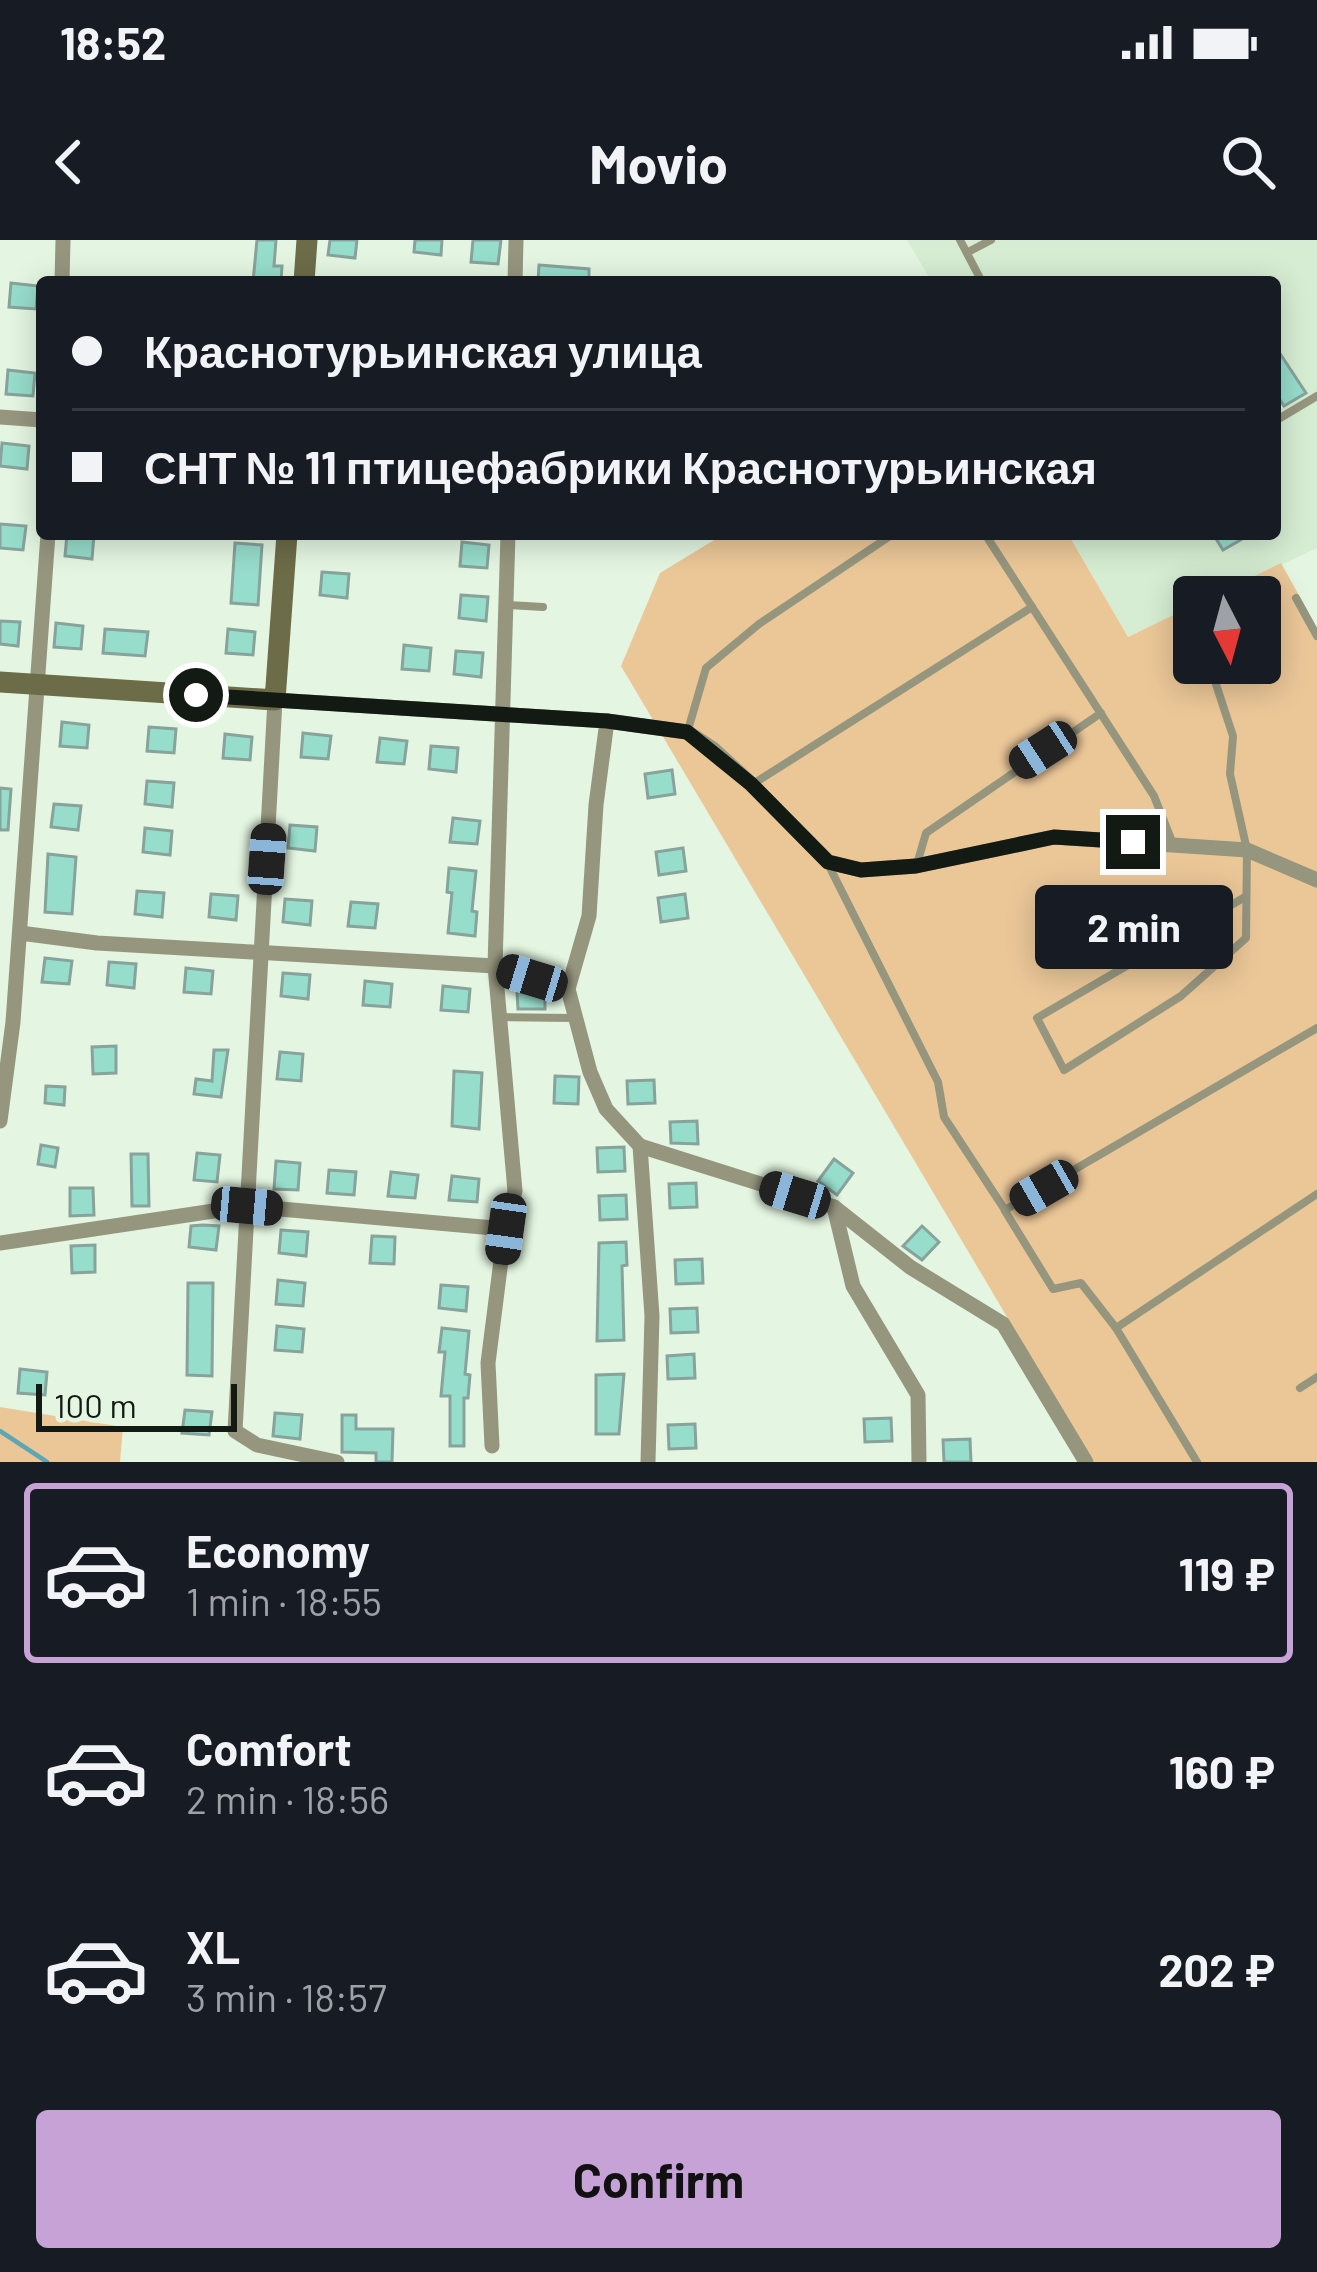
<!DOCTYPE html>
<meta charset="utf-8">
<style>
body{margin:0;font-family:Barlow,sans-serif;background:#20242c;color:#f1f3f6;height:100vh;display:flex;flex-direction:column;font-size:45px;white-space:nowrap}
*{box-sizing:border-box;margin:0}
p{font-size:39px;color:#9ea1a6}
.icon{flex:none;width:66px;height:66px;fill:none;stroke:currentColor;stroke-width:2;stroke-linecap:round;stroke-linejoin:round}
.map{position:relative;height:1222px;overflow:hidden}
.sheet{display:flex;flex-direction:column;background:#171b24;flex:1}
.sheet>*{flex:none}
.guide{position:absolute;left:36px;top:36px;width:1245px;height:264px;border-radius:12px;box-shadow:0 6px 30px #0003;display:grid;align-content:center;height:264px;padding:0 36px;background:#171b24}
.needle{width:78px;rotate:174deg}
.buttons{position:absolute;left:1173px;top:336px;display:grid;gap:24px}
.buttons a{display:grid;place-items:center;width:108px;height:108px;border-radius:12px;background:#171b24;box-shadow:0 6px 30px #0003;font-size:60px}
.scale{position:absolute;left:36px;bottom:30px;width:201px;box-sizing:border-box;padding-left:12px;border:6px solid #131913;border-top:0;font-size:33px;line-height:42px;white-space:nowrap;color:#131913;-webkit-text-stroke:9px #e4f6e2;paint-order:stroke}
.end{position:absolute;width:54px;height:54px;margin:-27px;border:15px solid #131913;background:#fff;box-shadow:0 0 0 6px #fff}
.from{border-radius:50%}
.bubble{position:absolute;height:84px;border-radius:12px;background:#171b24;box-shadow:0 6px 30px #0003;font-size:39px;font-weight:700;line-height:84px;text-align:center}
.car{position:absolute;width:36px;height:72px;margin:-36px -18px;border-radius:15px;box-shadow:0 0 9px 3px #0007;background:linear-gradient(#222 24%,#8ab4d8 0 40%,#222 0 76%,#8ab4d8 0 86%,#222 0)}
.guide b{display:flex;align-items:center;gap:42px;height:114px;font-size:45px}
.guide b+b{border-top:3px solid #363941}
.guide i{width:30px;height:30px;background:#f1f3f6}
ul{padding:21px 0 0;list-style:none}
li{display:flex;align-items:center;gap:36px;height:180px;margin:0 24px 18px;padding:0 12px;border:6px solid transparent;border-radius:12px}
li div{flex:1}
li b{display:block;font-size:45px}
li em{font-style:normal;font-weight:700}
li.on{border-color:#c6a2d6}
li>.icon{width:108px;height:108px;stroke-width:1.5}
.cta{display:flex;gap:24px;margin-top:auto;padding:24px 36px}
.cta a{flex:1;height:138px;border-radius:12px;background:#c6a2d6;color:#111;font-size:48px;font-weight:700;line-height:138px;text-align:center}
.status{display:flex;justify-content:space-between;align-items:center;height:84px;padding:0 60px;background:#171b24;direction:ltr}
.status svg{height:33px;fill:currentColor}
header{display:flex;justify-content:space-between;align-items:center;height:156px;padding:0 36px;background:#171b24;font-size:54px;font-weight:700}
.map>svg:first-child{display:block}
.built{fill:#d6edd3}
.green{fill:#ebc798}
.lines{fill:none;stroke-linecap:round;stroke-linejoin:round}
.stream{stroke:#5ea6b4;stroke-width:4.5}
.building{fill:#97ddcc;stroke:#87a39b;stroke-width:3}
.service{stroke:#96967f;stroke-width:8}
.minor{stroke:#96967f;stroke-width:15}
.secondary{stroke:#6c6c49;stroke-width:21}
.route{stroke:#131913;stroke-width:15}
</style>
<div class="status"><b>18:52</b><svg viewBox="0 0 49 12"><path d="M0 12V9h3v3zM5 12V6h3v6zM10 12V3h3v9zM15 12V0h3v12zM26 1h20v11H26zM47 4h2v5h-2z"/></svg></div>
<header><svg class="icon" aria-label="back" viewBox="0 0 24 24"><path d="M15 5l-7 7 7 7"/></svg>Movio<svg class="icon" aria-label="search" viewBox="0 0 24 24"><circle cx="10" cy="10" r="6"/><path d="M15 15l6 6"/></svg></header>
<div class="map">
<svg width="1317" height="1222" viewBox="0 0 1317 1222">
<rect width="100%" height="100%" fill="#e4f6e2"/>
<path class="built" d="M907,0h410v308l-105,49h-18v8l-66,32 -60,-103h207v-252h-343z"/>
<g class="green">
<path d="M724,294h344l60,103 66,-32v58h66v-66h-48l69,-34 36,65v834h-224l-472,-796 39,-93z"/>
<path d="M0,1167l123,20 -3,35h-120z"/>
</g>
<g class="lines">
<path class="stream" d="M0,1191l47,31"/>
</g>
<g class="building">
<path d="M257,0h19l-2,26h8l-1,16h-28z"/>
<path d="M330,0h27l-2,18 -27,-3z"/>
<path d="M415,0h27l-1,15 -27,-3z"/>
<path d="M473,0h28l-3,24 -27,-2z"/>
<path d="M539,25l50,4v13h-51z"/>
<path d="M11,43l27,3 -2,23 -27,-2z"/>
<path d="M1275,106l31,47 -22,13 -9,-14z"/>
<path d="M8,130l27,3 -2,23 -27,-2z"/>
<path d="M2,203l27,3 -2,23 -27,-3z"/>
<path d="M0,284l26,2 -3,24 -23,-2z"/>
<path d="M67,294l27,1 -2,24 -27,-3z"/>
<path d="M1213,294h38l-28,16z"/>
<path d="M462,302l27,3 -2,23 -27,-2z"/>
<path d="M235,303l27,2 -4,60 -27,-2z"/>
<path d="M322,332l27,2 -2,24 -27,-3z"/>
<path d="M461,355l27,2 -2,24 -27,-3z"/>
<path d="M0,381l20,1 -2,24 -18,-2z"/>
<path d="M56,383l27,3 -2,23 -27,-2z"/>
<path d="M105,389l43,3 -3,24 -42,-3z"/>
<path d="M228,389l27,3 -2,23 -27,-2z"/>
<path d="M404,405l27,3 -2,23 -27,-2z"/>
<path d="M456,411l27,2 -2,24 -27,-3z"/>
<path d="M62,482l27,3 -2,23 -27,-2z"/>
<path d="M149,487l27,2 -2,24 -27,-2z"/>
<path d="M303,493l28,3 -3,23 -27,-2z"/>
<path d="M225,494l27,3 -2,23 -27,-2z"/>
<path d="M380,498l27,3 -3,23 -27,-2z"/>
<path d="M431,506l27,2 -2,24 -27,-3z"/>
<path d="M672,530l3,24 -27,4 -3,-24z"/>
<path d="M147,541l27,2 -2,24 -27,-3z"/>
<path d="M0,548l11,1 -3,41h-8z"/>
<path d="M54,564l27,2 -3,24 -27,-3z"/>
<path d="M453,578l27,3 -3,23 -27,-2z"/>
<path d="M290,585l27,2 -2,24 -27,-3z"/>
<path d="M145,588l27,3 -2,24 -27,-3z"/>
<path d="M683,608l3,23 -27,4 -3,-23z"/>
<path d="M48,614l28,3 -4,57 -27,-2z"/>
<path d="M449,628l27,3 -4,40 5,1 -2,24 -27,-3 4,-40 -5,-1z"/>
<path d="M137,651l27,2 -2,24 -27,-3z"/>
<path d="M211,654l27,2 -2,24 -27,-3z"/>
<path d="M685,654l3,24 -27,4 -3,-24z"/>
<path d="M285,659l27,2 -2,24 -27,-3z"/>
<path d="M351,662l27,2 -3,24 -27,-2z"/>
<path d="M45,718l27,3 -3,23 -27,-2z"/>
<path d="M109,722l27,2 -2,24 -27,-3z"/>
<path d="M186,728l27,3 -2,23 -27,-2z"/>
<path d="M283,733l27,2 -2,24 -27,-3z"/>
<path d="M365,741l27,3 -2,23 -27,-2z"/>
<path d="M443,746l27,3 -2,23 -27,-2z"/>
<path d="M535,751l10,3v15h-27l-1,-17z"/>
<path d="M116,806v27l-23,1 -1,-27z"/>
<path d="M214,810h14l-7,47 -27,-3 2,-15 16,2z"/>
<path d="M280,812l23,2 -2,27 -24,-2z"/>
<path d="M454,831l28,2 -3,56 -27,-3z"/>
<path d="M555,836l24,1 -1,27 -24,-1z"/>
<path d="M654,840l1,23 -27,1 -1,-23z"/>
<path d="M46,846l19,1 -1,18 -19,-2z"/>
<path d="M697,881l1,23 -27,-1 -1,-21z"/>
<path d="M41,905l17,3 -3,19 -17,-3z"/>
<path d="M624,907l1,24 -27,1 -1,-24z"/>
<path d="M197,913l23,2 -3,27 -23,-2z"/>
<path d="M131,914h17l1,52h-17z"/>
<path d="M834,919l19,14 -16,22 -19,-14z"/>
<path d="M276,921l24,2 -2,27 -24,-1z"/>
<path d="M329,930l27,2 -2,23 -27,-2z"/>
<path d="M391,932l27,3 -3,23 -27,-2z"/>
<path d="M452,936l27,3 -2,23 -28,-2z"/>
<path d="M696,943l1,24 -27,1 -1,-24z"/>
<path d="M70,948h23l1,27 -24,1z"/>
<path d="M626,955l1,24 -27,1 -1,-24z"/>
<path d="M203,985l16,1 -3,24 -27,-3 2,-21z"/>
<path d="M922,986l17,16 -17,18 -19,-14z"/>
<path d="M281,990l27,2 -2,24 -27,-3z"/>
<path d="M372,996l23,1 -1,27 -24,-1z"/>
<path d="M626,1002l1,23 -5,1 2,74 -27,1 2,-98z"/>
<path d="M95,1005v27l-23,1 -1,-27z"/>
<path d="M702,1019l1,24 -27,1 -1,-24z"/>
<path d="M278,1040l27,3 -2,23 -27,-2z"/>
<path d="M188,1043h25l-1,93 -25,-1z"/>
<path d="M441,1045l27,2 -2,24 -27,-3z"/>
<path d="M697,1068l1,24 -27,1 -1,-24z"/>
<path d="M277,1086l27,3 -2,23 -27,-2z"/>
<path d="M442,1088l27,3 -4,43 5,1 -2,23h-4v48h-14v-50h-9l4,-44h-6z"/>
<path d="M694,1114l1,24 -27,1 -1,-23z"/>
<path d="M20,1129l27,3 -2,23 -27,-2z"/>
<path d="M624,1134l-5,60h-23v-59z"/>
<path d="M185,1170l27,2 -3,23 -27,-2z"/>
<path d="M275,1173l27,2 -2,24 -27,-3z"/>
<path d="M342,1175h14v14h37l-1,33h-16v-9l-34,-1z"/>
<path d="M891,1178l1,23 -27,1 -1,-23z"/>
<path d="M695,1184l1,24 -27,1 -1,-24z"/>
<path d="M970,1199l1,23h-27l-1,-22z"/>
</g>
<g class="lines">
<g class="service">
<path d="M960,0l22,42"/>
<path d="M968,12l23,-12"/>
<path d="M1275,181l42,-25"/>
<path d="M985,294l169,262 19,48"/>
<path d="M1296,358l21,38"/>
<path d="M508,365l35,2"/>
<path d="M1209,423l24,73 -3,38 17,76 -1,88 -65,58 -117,74 -27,-52 208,-121"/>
<path d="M688,490l18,-62 53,-44 134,-90"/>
<path d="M753,544l279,-177"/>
<path d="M828,624l110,218 6,35 61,93 312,-182"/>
<path d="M917,624l9,-31 175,-120"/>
<path d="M498,777l75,1"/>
<path d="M1005,971l48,78 28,-6 35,45"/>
<path d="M1300,1148l17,-11"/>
<path d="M1197,1222l-81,-134 201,-134"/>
</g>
<g class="minor">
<path d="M62,42l1,-42"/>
<path d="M515,42l1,-42"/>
<path d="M0,177l42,3"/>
<path d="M607,481l-11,84 -7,111 -21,73 22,83 16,37 34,37 12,170 -4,146"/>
<path d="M20,693l77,10 398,23 73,23"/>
<path d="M0,881l13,-99 35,-488"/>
<path d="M640,906l194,61 19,79 65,109 1,67"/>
<path d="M834,967l76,60 93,57 83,138"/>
<path d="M0,1003l247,-37 258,23"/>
<path d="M492,1206l-4,-83 17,-134 10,-38 -20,-225 13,-432"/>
<path d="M337,1222l-80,-17 -22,-14 40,-731 332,21 80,11 26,17 38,35 77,78 33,8 55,-4 138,-29 193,13 70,30"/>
</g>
<g class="secondary">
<path d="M304,42l3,-42"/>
<path d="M0,442l275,18 12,-166"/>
</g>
</g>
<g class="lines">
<path class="route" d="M196,455l411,26 80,11 64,52 77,78 33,8 55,-4 138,-29 79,5"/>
</g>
</svg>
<div class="buttons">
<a><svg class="needle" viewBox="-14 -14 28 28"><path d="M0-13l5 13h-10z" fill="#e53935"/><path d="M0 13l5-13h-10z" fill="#9ea1a6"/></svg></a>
</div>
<div class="scale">100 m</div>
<i class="end from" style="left:196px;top:455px"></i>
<i class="end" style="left:1133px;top:602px"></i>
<div class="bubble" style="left:1035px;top:645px;width:198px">2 min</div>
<i class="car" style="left:1043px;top:510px;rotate:237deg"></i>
<i class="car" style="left:267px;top:619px;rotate:4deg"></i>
<i class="car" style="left:532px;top:738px;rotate:287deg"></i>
<i class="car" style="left:1044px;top:948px;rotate:240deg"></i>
<i class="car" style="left:795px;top:955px;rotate:287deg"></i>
<i class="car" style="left:247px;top:966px;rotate:95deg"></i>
<i class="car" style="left:506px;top:989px;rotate:188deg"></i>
<div class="guide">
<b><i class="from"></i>Краснотурьинская улица</b>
<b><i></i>СНТ № 11 птицефабрики Краснотурьинская</b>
</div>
</div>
<section class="sheet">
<ul>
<li class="on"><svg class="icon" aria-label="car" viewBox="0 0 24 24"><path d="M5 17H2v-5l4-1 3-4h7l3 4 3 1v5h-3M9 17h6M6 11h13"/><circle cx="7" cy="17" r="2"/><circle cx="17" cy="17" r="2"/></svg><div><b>Economy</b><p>1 min · 18:55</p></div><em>119 ₽</em></li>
<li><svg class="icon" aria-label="car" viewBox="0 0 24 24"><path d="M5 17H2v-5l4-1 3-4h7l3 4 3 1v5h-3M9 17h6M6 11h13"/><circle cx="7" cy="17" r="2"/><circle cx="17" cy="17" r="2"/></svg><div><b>Comfort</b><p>2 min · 18:56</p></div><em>160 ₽</em></li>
<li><svg class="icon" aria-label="car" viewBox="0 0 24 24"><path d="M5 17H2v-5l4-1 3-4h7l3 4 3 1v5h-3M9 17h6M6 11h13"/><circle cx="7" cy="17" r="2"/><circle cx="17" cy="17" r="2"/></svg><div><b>XL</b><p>3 min · 18:57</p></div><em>202 ₽</em></li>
</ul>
<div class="cta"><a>Confirm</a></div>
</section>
